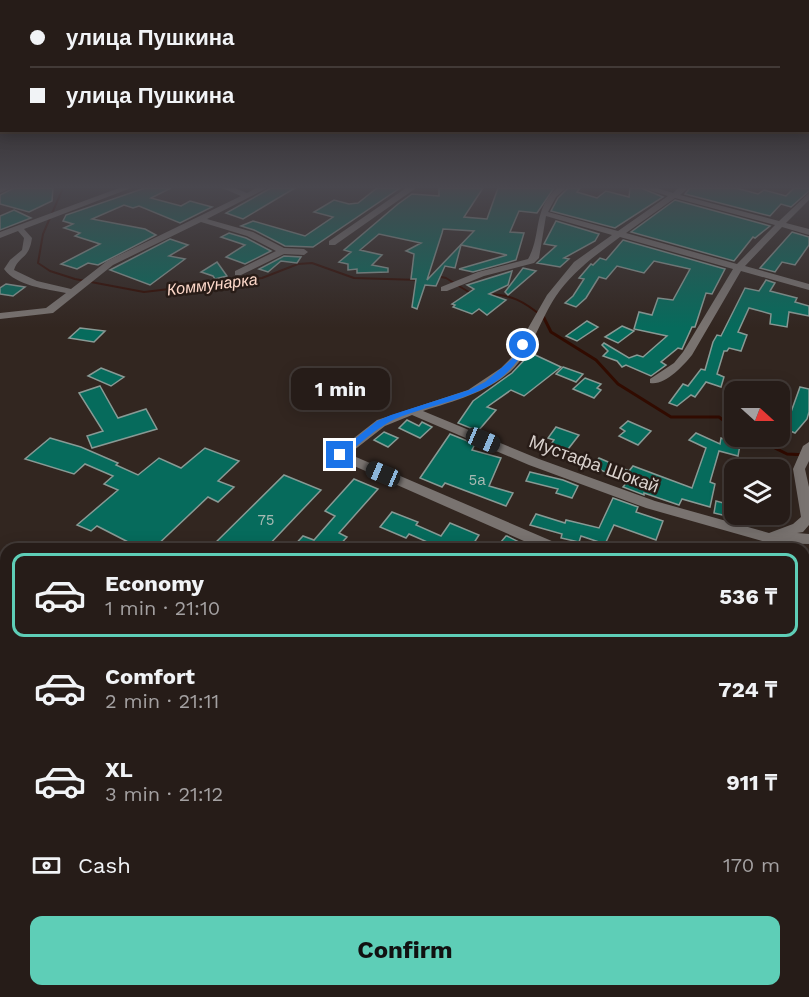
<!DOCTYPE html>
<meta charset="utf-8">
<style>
body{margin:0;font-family:"Work Sans",sans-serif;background:#2e2521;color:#f1f3f6;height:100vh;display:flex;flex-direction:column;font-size:22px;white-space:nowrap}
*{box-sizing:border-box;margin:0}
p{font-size:20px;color:#a4a1a2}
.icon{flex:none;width:33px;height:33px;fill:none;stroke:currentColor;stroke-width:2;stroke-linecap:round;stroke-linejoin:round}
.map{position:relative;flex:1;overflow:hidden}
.sheet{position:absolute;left:0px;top:543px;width:810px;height:454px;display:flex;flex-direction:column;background:#261c18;border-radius:18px 18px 0 0;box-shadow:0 3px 15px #0003,0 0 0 2px #423a37}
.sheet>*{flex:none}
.guide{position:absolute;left:0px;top:0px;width:810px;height:132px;box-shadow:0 3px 15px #0003,0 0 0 2px #423a37;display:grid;align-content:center;height:132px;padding:0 30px;background:#261c18}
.needle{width:39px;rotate:111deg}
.fabs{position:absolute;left:724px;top:381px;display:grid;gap:12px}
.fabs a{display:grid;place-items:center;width:66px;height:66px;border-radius:12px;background:#261c18;box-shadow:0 3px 15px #0003,0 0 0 2px #423a37;font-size:30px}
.end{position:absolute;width:27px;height:27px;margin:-14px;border:8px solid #1a73e8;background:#fff;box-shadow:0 0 0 3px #fff}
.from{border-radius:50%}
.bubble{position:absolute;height:42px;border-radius:12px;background:#261c18;box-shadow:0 3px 15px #0003,0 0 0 2px #423a37;font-size:20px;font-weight:700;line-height:42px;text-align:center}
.car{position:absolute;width:18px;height:36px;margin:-18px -9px;border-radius:8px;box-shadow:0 0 4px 2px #0007;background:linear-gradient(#222 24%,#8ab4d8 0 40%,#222 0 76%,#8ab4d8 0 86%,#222 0)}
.guide b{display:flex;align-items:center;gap:21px;height:57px;font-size:22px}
.guide b+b{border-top:2px solid #423a37}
.guide i{width:15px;height:15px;background:#f1f3f6}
ul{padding:10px 0 0;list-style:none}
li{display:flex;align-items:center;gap:18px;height:84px;margin:0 12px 9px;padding:0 18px;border:3px solid transparent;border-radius:12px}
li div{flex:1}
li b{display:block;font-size:22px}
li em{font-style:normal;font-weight:700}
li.on{border-color:#5eceb7}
li>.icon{width:54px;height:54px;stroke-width:1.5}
.pay{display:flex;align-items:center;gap:15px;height:66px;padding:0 30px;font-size:22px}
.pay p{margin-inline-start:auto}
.button{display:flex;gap:12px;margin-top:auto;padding:12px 30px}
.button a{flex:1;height:69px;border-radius:12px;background:#5eceb7;color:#111;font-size:24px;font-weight:700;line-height:69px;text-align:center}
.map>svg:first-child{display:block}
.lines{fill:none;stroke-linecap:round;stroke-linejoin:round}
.stream-far1{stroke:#310b00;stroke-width:2}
.stream{stroke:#310b00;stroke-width:3}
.building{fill:#066b5c;stroke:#889a95;stroke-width:1.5;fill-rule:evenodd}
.minor{fill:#797370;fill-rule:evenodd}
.route{fill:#1a73e8}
.labels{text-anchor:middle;stroke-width:5;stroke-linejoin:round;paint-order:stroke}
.number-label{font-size:15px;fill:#a6b9b2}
.far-water-label{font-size:16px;font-style:italic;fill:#fdd8c9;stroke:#281c17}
.street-label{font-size:18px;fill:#dbd3cf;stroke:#281c17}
</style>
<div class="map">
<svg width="809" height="997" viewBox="0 0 809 997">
<rect width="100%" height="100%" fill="#322620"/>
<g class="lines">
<g class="stream-far1">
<path d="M63,188l-20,46 -5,29 12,8 25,8 69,13 118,-14 36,-14 14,-1 42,15 66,2"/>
<path d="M436,276l10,2 26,16"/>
<path d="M485,294c26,0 39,7 59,24"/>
</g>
<g class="stream">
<path d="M543,316l8,16 45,28 22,24 53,33h48l16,12"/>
<path d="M751,436l36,18 22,1"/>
</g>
</g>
<g class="building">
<path d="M53,188l-1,13 -23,11 -29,-8v-9l14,-7z"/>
<path d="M145,188h26l-20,10 30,8 9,-5 22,6 -32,16 -41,-17 -6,2 -9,-3 -32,14 53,10 11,6 -58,30 -10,-2 -11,6 -16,-5 39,-20 -25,-8 5,-3 -16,-5 9,-4 -10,-3 3,-6z"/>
<path d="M271,188h24l-52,31 -17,-6z"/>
<path d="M377,188h23l-87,59 -28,-1 -31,-16 -13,-4 12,-5 52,15 28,-19 -19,-5 20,-12 15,4 9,-1z"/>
<path d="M439,188h44l-19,29 23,2 11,-31h56l-17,25 -18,-2 -9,21 14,1 -8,27 -43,12 -14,-3 48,-14 -46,-10 -6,23 -10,-2 -9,20 -11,-1 -8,24 -5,-2 4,-28h-5l3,-25 -8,-3 15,-8 -42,-9 -19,16 22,5 -10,10 16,3v4l-31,1v-4l-9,1v-6l-9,-2 12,-10 -7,-2 54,-46 14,-10 27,2zM443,229l31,2 -47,49 15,-47z"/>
<path d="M568,188h12l-3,4 20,6 9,-7 23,6 1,-9h11l22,9 -48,31 -64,-17 7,-13z"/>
<path d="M690,188h46l22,6 6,-4 22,6 8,-8h15v3l-18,16 -10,-3 -11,12 -85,-22z"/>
<path d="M675,200l88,24 7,2 -15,12 -2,-1 -19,24 -103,-29z"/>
<path d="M14,210l17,8 -31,12v-14z"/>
<path d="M556,221l43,13 -4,7 -31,17 5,1 -9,8 -23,-4 19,-17 -12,-2z"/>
<path d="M792,232l17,5v8l-14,20 -13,-3 -7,10 -15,-4z"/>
<path d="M229,233l17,5 25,13 -26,13 -19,-7 19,-12 -24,-8z"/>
<path d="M170,239l18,6 -19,11 16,3 -35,26 -40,-15z"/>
<path d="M623,240l102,29 -13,25 -6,-1 -11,34h-3l-10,22 -4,-1 -17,14 5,3 -15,11 -25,-11 -4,2 -5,-6 -14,-5 5,-5 -6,-6 2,-2 25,15 8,-3 6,2 24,-21 -33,-7 5,-17 13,3 6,-17 15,2 17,-31 -36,-8 -10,12 -27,-7 -11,13 -7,-2 -13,21 -10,9 -11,-4 8,-7 11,-17 -5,-1 12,-14 2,1 7,-7 6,2z"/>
<path d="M284,256l17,1 -4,6 -16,-2 -13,11 -9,-3z"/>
<path d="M217,262l10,14 -12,3 -2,-3 -12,-4z"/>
<path d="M523,268l13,3 -28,24 -3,-3z"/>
<path d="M512,271l-4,14 -19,9 17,6 -19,15 -8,-6 -7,5 -19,-7 2,-2 -3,-1 22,-15 -7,-4z"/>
<path d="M766,280l9,3 -5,8 27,7 -2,4 14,4v10l-20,-4 -2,15 -17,-3 1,-10 -22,-6 -11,24 9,3 -6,16 -12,-3 -2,3h-3l-7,23 7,3 -3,10 -15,-5 -11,15 -4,-2 -14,11 -8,-3 14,-19 5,2 13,-17 4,1 8,-28 4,-7 4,1 24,-48 14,3z"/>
<path d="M6,284l19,3 -12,9 -13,-2v-6z"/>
<path d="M587,321l11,6 -21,14 -11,-5z"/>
<path d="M622,326l12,5 -16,12 -13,-6z"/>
<path d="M80,328l25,3 -11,11 -25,-4z"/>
<path d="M531,353l30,14 -37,29 -13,-6 -24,17 9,3 -18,21 -20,-8 15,-22 39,-28z"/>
<path d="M563,367l20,7 -7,8 -20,-8z"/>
<path d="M101,368l23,9 -13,9 -23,-10z"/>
<path d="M585,378l16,6 -4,4 4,2 -7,8 -21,-9z"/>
<path d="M100,386l18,32 28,-9 11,20 -65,19 -5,-12 16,-5 -24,-38z"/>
<path d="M800,387l9,2v23l-2,7 -12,14 -14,-6 7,-16 3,1z"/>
<path d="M407,420l12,6 3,-4 10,5 -12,11 -21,-10z"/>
<path d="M628,421l23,10 -13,14 -19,-9 6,-5 -5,-3z"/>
<path d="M556,427l23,8 -14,18 -16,-6 5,-7 -6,-2z"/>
<path d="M384,432l14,6 -10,9 -14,-7z"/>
<path d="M696,433l24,11 1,-6 19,7 -2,11 -19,-5 -9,31 5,2 -5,23 -28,-8 -3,6 -35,-12v2l-21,-8 5,-6 -35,-14 6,-9 30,13 4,-5 59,22 14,-40 -17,-8z"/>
<path d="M450,434l25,10 -3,6 29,8 -12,28 24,7 -7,13 -61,-23 -3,4 -22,-9z"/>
<path d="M50,438l31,9 37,16 -2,2 22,10 21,-17 22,10 24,-20 34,13 -21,20 16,6 -16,15 -10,-5 -55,52h-27l6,-5 -35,-18 -6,5 -14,-6 41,-35 -14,-6 9,-8 -28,-12 -11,10 -49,-15z"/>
<path d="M530,472l33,8 15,6 -6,12 -16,-5 2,-4 -32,-8z"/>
<path d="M284,475l37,15 -56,59h-56z"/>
<path d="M354,479l24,10 -39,44 8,4 -11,12h-45l12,-13 11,4 21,-24 -10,-5z"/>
<path d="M613,498l25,9 -2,5 27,9 -7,19 -42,-15 -9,19 -24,-8 -2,6 -18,-4 1,-4 -32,-9 6,-11 29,9 1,-3 33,8z"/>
<path d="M716,501l19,5v12l-21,-5z"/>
<path d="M392,512l26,10 -2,3 25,11 9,-13 29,12 -9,14h-13l-9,-4 -5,4 -34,-15 -3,4 -26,-11z"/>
<path d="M750,514h33l-5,12z"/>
<path d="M506,536h1l26,13h-38z"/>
</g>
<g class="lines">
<g class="minor">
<path d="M0,188h11l-11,5z"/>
<path d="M119,188h12l-107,41 8,9c-3,22 -13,17 -18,32l23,11 34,8 36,-28 134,-65 -19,-8h13l12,5 9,-5h11l-60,31 46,13 31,16 20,1 4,3 -4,3 -20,-1 -43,21h-6v-4l41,-20 -29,-15 -46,-14 -88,43 -60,48 -53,6v-6l46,-5 20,-15c-19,-4 -50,-7 -62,-24l6,-9 12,-10 2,-12 -6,-7 -18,7v-6z"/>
<path d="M406,188h10l-81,57h-6v-4z"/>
<path d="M557,188h9l-10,9 -8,15 70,19 50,-35 -25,-8h14l16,5 5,-5h10l-8,7 99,26 30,-28v7l-23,23 23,6v6l-27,-8 -37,39 64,18v6l-68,-19 -49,84c-9,11 -27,31 -42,28v-4l24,-16 9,-11 50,-83 -113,-32c-24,18 -47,34 -64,59 -16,24 -24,55 -45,75 -25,22 -56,30 -88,40l116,48 116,42 114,32 24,-9 8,-7 -8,-48 10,-23 6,-4v19l-4,8 4,18v38l-6,7 -6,1 12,1v10l-40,-1 -123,-35 -117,-43 -117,-50 -27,11 -36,28 212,91 2,4h-21l-206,-91 -2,-3 2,-3 41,-32 91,-30 33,-22 10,-10 36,-63 27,-33 38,-27 -66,-19 -7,42 -5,5 -50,13 -37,15h-6v-4l37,-15 50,-13c14,-24 4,-49 29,-71zM675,198l100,27 -38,39 -111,-31z"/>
<path d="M804,644l5,2v14l-5,-2z"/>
</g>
</g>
<linearGradient id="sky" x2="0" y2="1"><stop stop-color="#1c1512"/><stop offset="0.57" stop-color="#49474e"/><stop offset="1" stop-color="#49474e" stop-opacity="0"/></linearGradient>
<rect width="809" height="328" fill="url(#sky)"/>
<path class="route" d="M523,342l4,3c-27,55 -82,53 -132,74 -19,9 -35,25 -52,38l-8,-2 42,-34 14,-6 78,-25 16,-8 27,-23 8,-14z"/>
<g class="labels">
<g class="number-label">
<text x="477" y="485">5а</text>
<text x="266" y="525">75</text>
</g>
<g class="far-water-label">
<text transform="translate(212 284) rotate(-7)" y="6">Коммунарка</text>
</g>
<g class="street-label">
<text transform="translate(594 464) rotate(20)" y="6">Мустафа Шокай</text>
</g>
</g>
</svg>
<div class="fabs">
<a><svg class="needle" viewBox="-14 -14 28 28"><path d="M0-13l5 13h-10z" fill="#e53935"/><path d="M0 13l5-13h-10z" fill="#a4a1a2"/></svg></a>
<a><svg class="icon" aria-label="layers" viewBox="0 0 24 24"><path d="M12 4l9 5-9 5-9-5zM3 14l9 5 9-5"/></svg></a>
</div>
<i class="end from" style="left:523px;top:345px"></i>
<i class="end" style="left:340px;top:455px"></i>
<div class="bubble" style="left:291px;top:368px;width:99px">1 min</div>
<i class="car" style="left:483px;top:440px;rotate:113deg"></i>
<i class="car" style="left:383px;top:474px;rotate:293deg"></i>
<div class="guide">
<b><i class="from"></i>улица Пушкина</b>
<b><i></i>улица Пушкина</b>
</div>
<section class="sheet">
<ul>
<li class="on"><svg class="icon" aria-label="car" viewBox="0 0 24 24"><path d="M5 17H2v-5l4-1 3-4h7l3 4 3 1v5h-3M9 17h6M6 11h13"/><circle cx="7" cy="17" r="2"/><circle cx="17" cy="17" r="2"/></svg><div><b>Economy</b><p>1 min · 21:10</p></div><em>536 ₸</em></li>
<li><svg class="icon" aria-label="car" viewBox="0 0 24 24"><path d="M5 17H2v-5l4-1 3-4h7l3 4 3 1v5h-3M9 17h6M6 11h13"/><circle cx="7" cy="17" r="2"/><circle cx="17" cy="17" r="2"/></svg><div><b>Comfort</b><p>2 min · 21:11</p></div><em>724 ₸</em></li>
<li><svg class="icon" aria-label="car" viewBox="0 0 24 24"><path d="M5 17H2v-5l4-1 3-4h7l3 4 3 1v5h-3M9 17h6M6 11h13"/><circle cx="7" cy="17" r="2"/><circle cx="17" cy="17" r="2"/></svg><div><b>XL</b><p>3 min · 21:12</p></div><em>911 ₸</em></li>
</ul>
<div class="pay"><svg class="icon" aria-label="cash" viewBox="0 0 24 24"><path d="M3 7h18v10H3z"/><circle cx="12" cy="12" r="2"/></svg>Cash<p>170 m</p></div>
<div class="button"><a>Confirm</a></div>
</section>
</div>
